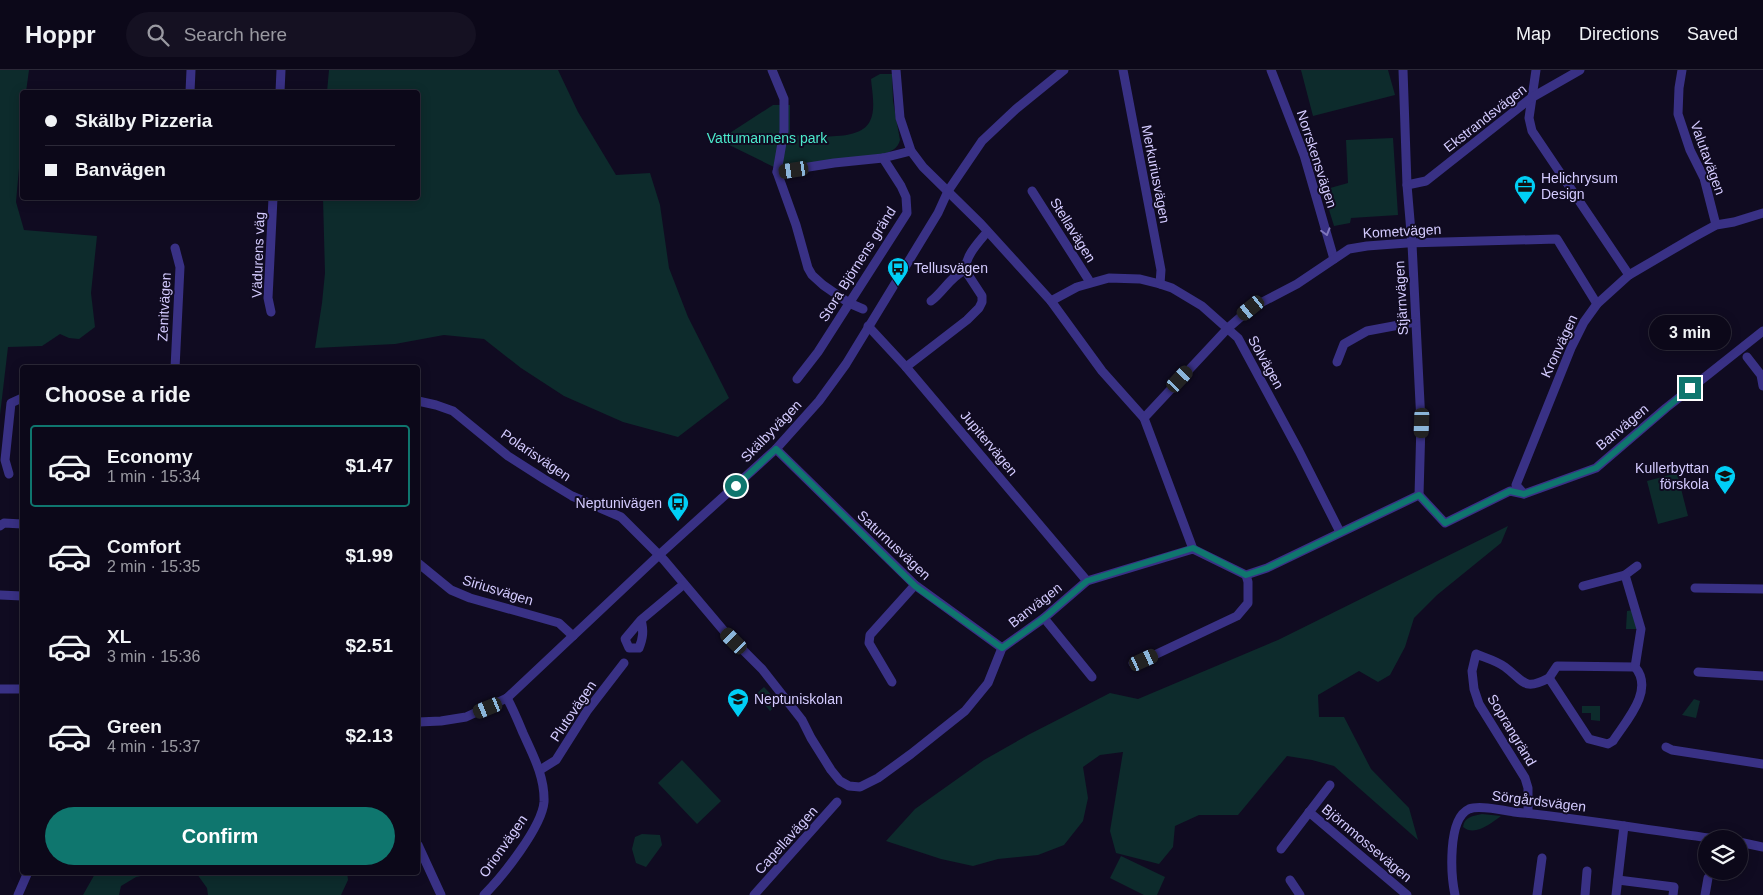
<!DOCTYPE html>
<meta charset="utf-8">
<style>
body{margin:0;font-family:Helvetica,sans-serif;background:#151122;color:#f1f3f6;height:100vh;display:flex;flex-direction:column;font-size:19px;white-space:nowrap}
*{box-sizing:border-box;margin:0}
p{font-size:16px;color:#9a9aa2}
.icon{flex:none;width:28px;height:28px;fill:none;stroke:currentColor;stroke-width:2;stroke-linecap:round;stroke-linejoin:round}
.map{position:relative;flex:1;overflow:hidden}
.details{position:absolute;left:20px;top:295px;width:400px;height:510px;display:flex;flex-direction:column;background:#0c0819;border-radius:5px;box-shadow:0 2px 12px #0003,0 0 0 1px #2c2938}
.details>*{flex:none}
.banner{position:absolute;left:20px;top:20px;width:400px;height:110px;border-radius:5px;box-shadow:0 2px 12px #0003,0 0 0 1px #2c2938;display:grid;align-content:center;height:110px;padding:0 25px;background:#0c0819}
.controls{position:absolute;left:1698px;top:760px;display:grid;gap:10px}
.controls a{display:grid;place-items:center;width:50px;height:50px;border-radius:50%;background:#0c0819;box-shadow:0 2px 12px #0003,0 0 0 1px #2c2938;font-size:25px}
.end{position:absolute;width:22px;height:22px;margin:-11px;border:6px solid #0f766e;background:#fff;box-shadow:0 0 0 2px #fff}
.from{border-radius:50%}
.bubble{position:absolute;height:35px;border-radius:18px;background:#0c0819;box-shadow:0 2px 12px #0003,0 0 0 1px #2c2938;font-size:16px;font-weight:700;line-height:35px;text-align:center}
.car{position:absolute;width:15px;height:30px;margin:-15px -8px;border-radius:6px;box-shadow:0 0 4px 1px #0007;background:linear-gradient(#222 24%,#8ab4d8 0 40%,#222 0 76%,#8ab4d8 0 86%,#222 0)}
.banner b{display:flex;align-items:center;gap:18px;height:48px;font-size:19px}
.banner b+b{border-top:1px solid #2c2938}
.banner i{width:12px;height:12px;background:#f1f3f6}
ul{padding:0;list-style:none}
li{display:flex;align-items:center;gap:15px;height:82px;margin:0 10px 8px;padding:0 15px;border:2px solid transparent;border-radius:5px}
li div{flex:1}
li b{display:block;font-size:19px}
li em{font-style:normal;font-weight:700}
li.on{border-color:#0f766e}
li>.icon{width:45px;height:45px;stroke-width:1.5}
h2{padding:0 25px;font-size:22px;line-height:60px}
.action{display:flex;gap:10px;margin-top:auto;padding:10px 25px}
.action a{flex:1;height:58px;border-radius:30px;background:#0f766e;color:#fff;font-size:20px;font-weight:700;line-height:58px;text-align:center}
header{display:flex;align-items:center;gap:30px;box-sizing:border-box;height:70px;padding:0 25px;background:#0c0819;border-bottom:1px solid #2c2938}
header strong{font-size:24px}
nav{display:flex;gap:28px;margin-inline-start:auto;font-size:18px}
.search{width:350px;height:45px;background:#151122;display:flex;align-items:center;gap:12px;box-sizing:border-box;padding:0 18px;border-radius:28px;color:#9a9aa2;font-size:19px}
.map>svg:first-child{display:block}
.green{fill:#0d2b2c}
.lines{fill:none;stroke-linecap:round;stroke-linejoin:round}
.minor{stroke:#393185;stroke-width:9}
.oneway{stroke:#7f76bc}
.route{stroke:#0f766e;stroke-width:6}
.labels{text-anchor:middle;stroke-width:4;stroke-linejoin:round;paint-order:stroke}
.street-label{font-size:14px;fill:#d4cbff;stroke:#100b21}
.park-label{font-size:14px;fill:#4ceacc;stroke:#100b21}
.poi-label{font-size:14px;fill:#d4cbff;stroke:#100b21;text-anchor:start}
</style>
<header>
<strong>Hoppr</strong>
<div class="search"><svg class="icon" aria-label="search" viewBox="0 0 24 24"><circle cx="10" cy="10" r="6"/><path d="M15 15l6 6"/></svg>Search here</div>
<nav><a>Map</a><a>Directions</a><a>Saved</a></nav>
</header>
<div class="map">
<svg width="1763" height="825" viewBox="0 0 1763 825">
<rect width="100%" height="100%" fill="#100b21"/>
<g class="green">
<path d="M0,0h29l-3,22h-4v43l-6,67 8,28 73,6 -6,57 4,34 -16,12 -10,-1 -9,-4 -18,12 -34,1 -8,68z"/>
<path d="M329,0h229l20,42 38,63 34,-2 10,32 9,63 19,49 41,81 -51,39 -55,-15 -59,-26 -43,-28 -37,-29 -40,-4 -49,9 -80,4 7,-45 3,-30 -2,-75h95v-106h-91z"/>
<path d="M1301,0h87l7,25 -82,21z"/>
<path d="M880,4h12l1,27 7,39c-2,9 -10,12 -19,15l-103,14 -59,-29 54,-35h17v30c20,0 70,8 80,-14 6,-12 2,-29 1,-42z"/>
<path d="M1393,68l5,77 -47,3 -1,5 -16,3 -11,-36 25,-7 -2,-43z"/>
<path d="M1677,403l11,43 -30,8 -11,-43z"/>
<path d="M1508,456l-7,17 -64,52 -23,23 -9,29 -15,28 -12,7 -19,-11 -41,24 1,22h25l27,52 38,39 9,32 -84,-74 -22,-6 -25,-4 -49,59h-39l-24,11 -2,21 -14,17 -43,-11 -6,-22 13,-79 -23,3 -17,12 5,31 -5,23 -19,24 -26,10 -40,4 -25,7 -32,-7 -55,-18 29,-32 69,-49 44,-25 82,-42 28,6 140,-59z"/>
<path d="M1634,540l4,19h-12l1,-18z"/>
<path d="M764,617l15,16 -9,8 -14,-17z"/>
<path d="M1694,629l6,2 -4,17 -14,-3z"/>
<path d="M1582,636h18v15l-9,-1v-7h-9z"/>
<path d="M682,690l39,41 -24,23 -39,-41z"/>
<path d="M1482,744l19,2c-10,7 -26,21 -38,11 1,-10 10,-11 19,-13z"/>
<path d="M642,764l18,1 2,10 -16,22 -10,-4 -4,-14 3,-12z"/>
<path d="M1121,786l44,21 -8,18h-13l-34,-17z"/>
<path d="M96,802h60v1l-20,4 -15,9 -2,9h-36z"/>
<path d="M347,802l1,8 -7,15h-133l-1,-7 -10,-14 -16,-1z"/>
</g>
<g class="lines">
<g class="minor">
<path d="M772,0l12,29v32l-7,41 19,53 12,43 4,7 11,10 26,18 14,6"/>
<path d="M896,0l4,48 11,33 12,16 58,57 70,77 51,70 42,47 49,131"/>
<path d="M1123,0l38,200 -1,14"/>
<path d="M1271,0l33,85 30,104"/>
<path d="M1403,0l4,115 5,59 9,179 -2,72"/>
<path d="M1536,0l-7,48 3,13 97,144"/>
<path d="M1682,0l-3,18 -1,26 12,36 14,28 12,47"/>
<path d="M190,22l1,-22"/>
<path d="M280,22l1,-22"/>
<path d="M777,102l57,-9 49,-5 28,-7"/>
<path d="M1407,115l19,-4 105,-83 49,-28"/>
<path d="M1032,121l58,91"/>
<path d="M175,178l5,19 -5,101"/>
<path d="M931,231c12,-9 20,-25 34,-31"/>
<path d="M1051,231l26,-14 32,-9 31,1 20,5 12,4 30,18 36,32 61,113 41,81"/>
<path d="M271,242l-3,-14 5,-100"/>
<path d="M868,256l38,41 181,214"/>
<path d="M1747,287l14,18 2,11"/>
<path d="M1337,292l7,-18 23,-13 48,-9"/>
<path d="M906,297l61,-47 12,-12 3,-6v-6l-17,-26c1,-15 13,-27 22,-38"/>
<path d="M797,309l21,-27 89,-139 -1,-16 -5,-11 -18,-28"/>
<path d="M418,331l18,4 17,6 55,45 36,23 28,17 49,21 43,43 60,71 38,38 40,51 9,18 20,32 9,11 9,5 11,1 18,-9 33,-24 54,-43 23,-28 14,-35 42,-30 43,-37 106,-32 53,26 21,-7 152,-73 26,28 65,-32 14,3 72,-26 70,-60 97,-77"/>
<path d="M1144,348l84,-90 23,-20 46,-24 52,-35 18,-3 40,-3 150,-4 40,65"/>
<path d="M776,379l139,136 87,63"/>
<path d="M9,404l-4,-14 6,-57 11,-5"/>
<path d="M1524,424l-8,-9 55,-137 13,-26 13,-18 32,-29 65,-38 22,-12 18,-3 29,-9"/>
<path d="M0,456l4,-3 18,1"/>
<path d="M418,493l33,27 19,8 89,25 14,13"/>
<path d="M1583,516l42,-11 12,-9"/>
<path d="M1695,518l68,1"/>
<path d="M0,525l22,1"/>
<path d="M1044,548l48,59"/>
<path d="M641,550l-16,19 4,9h10c4,-10 5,-17 2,-28l43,-36"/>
<path d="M1133,593l11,-3 93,-44 11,-13v-21l-2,-7"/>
<path d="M1698,602l65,4"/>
<path d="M1549,608l8,-12 78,1"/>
<path d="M892,612l-23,-39 1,-8 45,-50"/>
<path d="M0,619h22"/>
<path d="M418,652l23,-1 25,-4 41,-19 152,-143 117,-106 43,-48 27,-37 92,-151 10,-22 34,-50 34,-32 48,-39"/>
<path d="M1666,677l6,3 91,14"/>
<path d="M540,700l16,-10 31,-49 37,-48"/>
<path d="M1309,742l98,83"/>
<path d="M1528,743v-25l-3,-10 -46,-74 -5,-15 -2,-18 4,-17c10,4 21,7 29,13 20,15 19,24 44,11l40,61 19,5 5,-3c13,-20 42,-51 22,-74l6,-38 -16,-54"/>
<path d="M1739,772l24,5"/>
<path d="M418,775l23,50"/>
<path d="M1281,779l49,-64"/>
<path d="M1290,810l10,15"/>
<path d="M1618,810l56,7 -1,8"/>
<path d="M18,825l10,-23"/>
<path d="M484,825c18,-18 58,-68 60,-93 1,-25 -11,-47 -21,-69 -5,-12 -10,-24 -16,-35"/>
<path d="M754,825l83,-93"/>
<path d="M1455,825c-4,-19 -8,-76 14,-86 10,-4 33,1 45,3 68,7 135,18 203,27"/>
<path d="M1537,825l5,-37"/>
<path d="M1585,825l2,-24"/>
<path d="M1616,825l8,-69"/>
<path d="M1705,825l3,-17"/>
</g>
</g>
<defs><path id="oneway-chevron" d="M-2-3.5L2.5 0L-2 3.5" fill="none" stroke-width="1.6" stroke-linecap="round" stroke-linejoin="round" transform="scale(1.25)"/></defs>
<use class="oneway" href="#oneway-chevron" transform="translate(1326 162) rotate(74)"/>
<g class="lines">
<path class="route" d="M736,416l40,-37 139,137 87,62 42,-30 43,-37 106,-33 53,27 21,-7 152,-73 26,28 65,-32 14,3 66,-24 6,-2 94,-80"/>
</g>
<defs>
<g id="office-pin" transform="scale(1.125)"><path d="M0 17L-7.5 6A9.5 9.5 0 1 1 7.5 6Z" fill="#00cff6" stroke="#100b21"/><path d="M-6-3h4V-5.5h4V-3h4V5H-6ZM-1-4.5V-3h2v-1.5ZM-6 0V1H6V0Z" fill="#111"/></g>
<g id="bus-pin" transform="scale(1.125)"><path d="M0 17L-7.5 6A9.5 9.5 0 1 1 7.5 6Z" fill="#00cff6" stroke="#100b21"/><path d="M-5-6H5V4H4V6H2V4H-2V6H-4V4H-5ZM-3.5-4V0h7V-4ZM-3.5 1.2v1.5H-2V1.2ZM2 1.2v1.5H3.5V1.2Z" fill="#111"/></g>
<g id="school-pin" transform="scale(1.125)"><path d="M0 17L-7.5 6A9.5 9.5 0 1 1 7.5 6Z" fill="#00cff6" stroke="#100b21"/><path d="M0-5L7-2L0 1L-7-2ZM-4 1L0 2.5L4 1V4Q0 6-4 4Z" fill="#111"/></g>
</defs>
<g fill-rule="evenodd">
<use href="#office-pin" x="1525" y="116"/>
<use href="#bus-pin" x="898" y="198"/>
<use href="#school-pin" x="1725" y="406"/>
<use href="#bus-pin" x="678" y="433"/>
<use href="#school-pin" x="738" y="629"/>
</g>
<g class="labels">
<g class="street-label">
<text transform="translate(1485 48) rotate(-38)" y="5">Ekstrandsvägen</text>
<text transform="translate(1708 88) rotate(70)" y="5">Valutavägen</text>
<text transform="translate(1317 89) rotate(72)" y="5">Norrskensvägen</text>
<text transform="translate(1156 104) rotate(79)" y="5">Merkuriusvägen</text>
<text transform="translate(1073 160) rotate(58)" y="5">Stellavägen</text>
<text transform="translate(1402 161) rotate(-3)" y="5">Kometvägen</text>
<text transform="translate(258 185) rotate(-88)" y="5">Vädurens väg</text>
<text transform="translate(857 194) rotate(-58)" y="5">Stora Björnens gränd</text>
<text transform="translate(1401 228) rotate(-93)" y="5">Stjärnvägen</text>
<text transform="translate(164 237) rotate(-87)" y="5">Zenitvägen</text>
<text transform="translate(1559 276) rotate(-65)" y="5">Kronvägen</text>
<text transform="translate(1266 292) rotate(61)" y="5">Solvägen</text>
<text transform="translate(1622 357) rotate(-40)" y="5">Banvägen</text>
<text transform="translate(771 361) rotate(-46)" y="5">Skälbyvägen</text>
<text transform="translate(989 373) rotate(50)" y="5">Jupitervägen</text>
<text transform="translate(536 385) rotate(34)" y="5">Polarisvägen</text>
<text transform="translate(894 475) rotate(43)" y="5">Saturnusvägen</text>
<text transform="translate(498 520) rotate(17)" y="5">Siriusvägen</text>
<text transform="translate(1035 535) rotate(-38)" y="5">Banvägen</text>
<text transform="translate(573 641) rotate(-56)" y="5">Plutovägen</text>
<text transform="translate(1512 660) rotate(59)" y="5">Soprangränd</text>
<text transform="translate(1539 731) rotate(7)" y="5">Sörgårdsvägen</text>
<text transform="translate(786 770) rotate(-48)" y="5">Capellavägen</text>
<text transform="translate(1367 773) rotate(40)" y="5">Björnmossevägen</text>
<text transform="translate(503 776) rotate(-55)" y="5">Orionvägen</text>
</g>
<g class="park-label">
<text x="767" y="73">Vattumannens park</text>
</g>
<g class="poi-label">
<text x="1541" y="113">Helichrysum<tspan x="1541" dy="16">Design</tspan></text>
<text x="914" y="203">Tellusvägen</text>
<text x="1709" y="403" text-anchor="end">Kullerbyttan<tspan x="1709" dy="16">förskola</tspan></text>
<text x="662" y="438" text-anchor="end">Neptunivägen</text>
<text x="754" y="634">Neptuniskolan</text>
</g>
</g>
</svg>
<div class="controls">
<a><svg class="icon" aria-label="layers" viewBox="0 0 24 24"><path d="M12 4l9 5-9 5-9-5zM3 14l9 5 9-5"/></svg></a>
</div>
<i class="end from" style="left:736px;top:416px"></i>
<i class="end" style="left:1690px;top:318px"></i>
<div class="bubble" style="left:1649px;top:245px;width:82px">3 min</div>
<i class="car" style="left:794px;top:100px;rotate:261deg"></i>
<i class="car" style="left:1251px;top:238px;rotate:231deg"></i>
<i class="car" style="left:1180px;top:309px;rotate:43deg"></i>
<i class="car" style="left:1422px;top:353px;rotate:182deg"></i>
<i class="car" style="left:734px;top:571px;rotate:315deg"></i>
<i class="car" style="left:1144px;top:590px;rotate:65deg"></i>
<i class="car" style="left:488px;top:638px;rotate:248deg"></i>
<div class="banner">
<b><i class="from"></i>Skälby Pizzeria</b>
<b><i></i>Banvägen</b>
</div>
<section class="details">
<h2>Choose a ride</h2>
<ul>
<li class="on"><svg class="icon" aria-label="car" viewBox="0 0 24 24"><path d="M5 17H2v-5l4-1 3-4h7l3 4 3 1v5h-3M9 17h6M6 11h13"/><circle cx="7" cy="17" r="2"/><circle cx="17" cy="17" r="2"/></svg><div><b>Economy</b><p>1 min · 15:34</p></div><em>$1.47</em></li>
<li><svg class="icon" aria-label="car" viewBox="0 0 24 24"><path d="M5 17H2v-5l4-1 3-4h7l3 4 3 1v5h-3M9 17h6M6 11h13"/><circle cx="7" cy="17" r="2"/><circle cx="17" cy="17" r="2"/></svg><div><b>Comfort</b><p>2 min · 15:35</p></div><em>$1.99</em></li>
<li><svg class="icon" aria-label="car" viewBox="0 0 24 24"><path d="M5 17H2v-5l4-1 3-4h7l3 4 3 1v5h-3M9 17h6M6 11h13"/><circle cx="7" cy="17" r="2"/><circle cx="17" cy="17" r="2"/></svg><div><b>XL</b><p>3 min · 15:36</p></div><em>$2.51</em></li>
<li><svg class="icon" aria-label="car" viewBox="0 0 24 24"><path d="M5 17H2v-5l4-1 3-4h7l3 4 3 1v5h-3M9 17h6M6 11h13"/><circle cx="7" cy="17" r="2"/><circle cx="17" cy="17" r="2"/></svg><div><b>Green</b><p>4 min · 15:37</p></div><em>$2.13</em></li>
</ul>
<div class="action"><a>Confirm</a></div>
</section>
</div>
